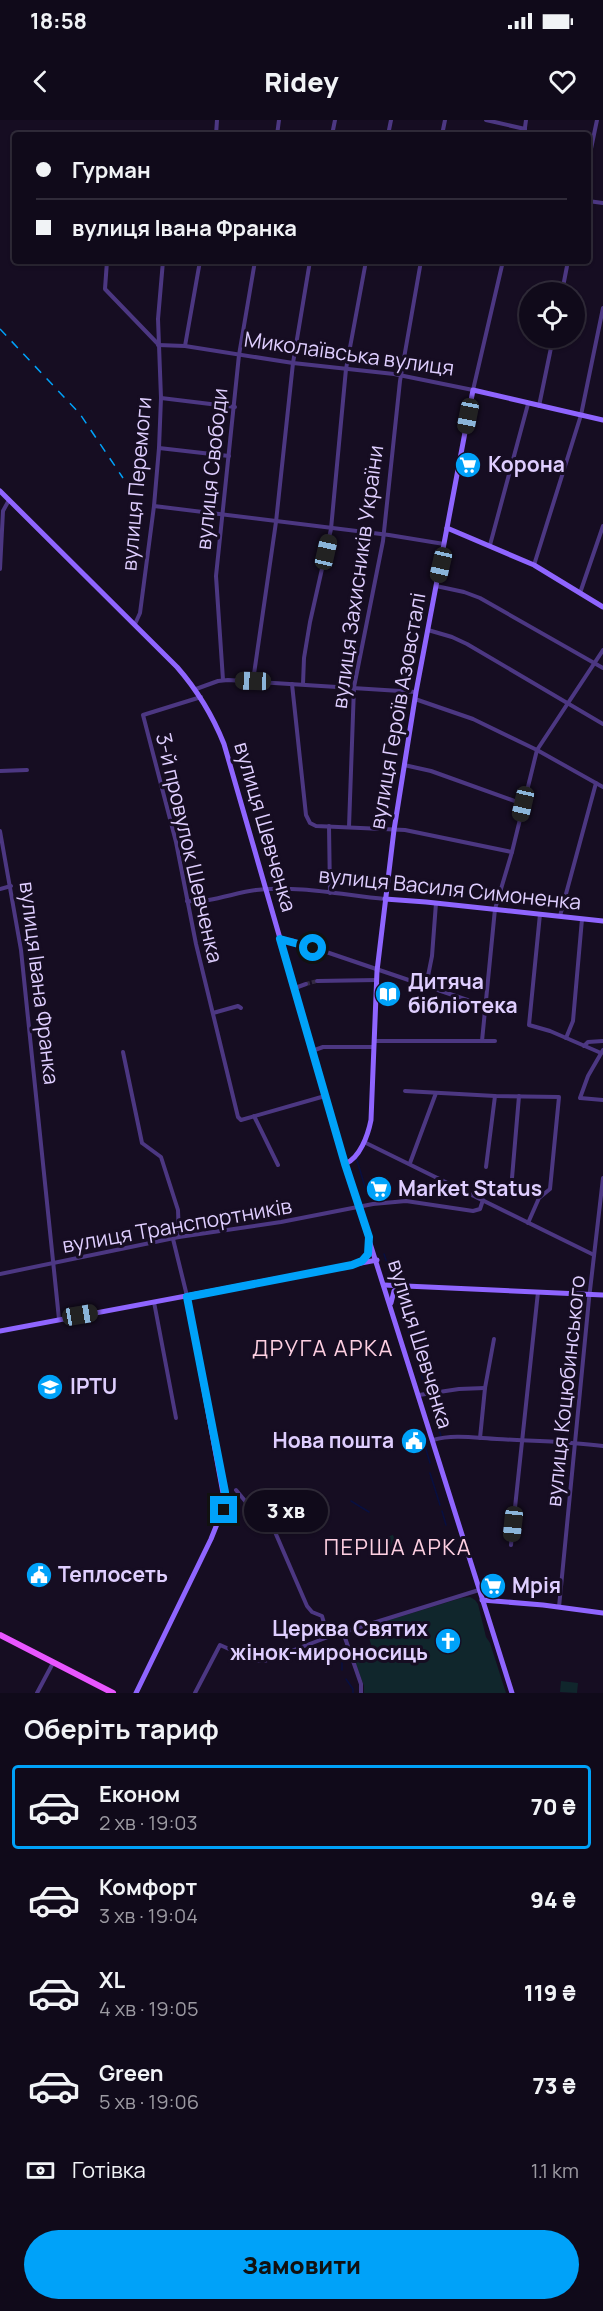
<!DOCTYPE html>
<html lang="uk">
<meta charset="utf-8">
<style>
body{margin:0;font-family:Manrope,sans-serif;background:#191323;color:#f1f3f6;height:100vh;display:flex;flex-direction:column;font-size:22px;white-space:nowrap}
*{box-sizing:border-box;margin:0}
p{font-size:20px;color:#9c9aa2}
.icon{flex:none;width:33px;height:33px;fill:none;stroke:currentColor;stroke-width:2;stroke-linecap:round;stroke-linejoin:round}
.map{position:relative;height:1573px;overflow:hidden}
.sheet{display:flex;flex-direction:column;background:#100a1a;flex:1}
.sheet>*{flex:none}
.top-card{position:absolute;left:12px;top:12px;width:579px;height:132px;border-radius:6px;box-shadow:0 2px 4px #0004,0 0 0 2px #302b39;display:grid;align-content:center;height:132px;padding:0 24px;background:#100a1a}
.tools{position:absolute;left:519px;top:162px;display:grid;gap:12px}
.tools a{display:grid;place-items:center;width:66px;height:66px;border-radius:50%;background:#100a1a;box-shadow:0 2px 4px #0004,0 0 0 2px #302b39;font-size:30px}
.end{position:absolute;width:27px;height:27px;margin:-14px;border:8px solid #00a2f9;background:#111;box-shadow:0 0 0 3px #111}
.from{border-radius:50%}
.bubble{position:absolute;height:42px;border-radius:21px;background:#100a1a;box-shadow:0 2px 4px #0004,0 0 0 2px #302b39;font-size:20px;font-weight:800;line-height:42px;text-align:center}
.car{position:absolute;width:18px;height:36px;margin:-18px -9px;border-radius:8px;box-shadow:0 0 4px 2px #0007;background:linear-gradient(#222 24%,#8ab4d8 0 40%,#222 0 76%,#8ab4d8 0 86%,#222 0)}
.top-card b{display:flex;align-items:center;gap:21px;height:57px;font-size:22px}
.top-card b+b{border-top:2px solid #302b39}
.top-card i{width:15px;height:15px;background:#f1f3f6}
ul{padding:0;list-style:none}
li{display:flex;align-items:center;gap:18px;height:84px;margin:0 12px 9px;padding:0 12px;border:3px solid transparent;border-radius:6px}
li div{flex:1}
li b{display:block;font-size:22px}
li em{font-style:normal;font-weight:800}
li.active{border-color:#00a2f9}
li>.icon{width:54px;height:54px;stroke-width:1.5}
h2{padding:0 24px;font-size:27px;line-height:72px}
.pay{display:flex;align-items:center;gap:15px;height:66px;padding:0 24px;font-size:22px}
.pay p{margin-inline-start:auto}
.action{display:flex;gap:12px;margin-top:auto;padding:12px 24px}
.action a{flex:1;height:69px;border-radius:36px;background:#00a2f9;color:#111;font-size:24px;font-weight:800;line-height:69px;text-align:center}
.status{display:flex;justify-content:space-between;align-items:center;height:42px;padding:0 30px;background:#100a1a;direction:ltr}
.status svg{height:16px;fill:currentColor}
header{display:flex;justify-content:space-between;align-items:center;height:78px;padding:0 24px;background:#100a1a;font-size:27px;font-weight:800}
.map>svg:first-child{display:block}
.green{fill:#10262c}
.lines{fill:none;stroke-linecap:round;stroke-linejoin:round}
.stream{stroke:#080f40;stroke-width:1.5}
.street-tunnel{stroke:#342a43;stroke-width:4;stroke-dasharray:4 2;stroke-linecap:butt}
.street{stroke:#4c3782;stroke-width:4}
.secondary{stroke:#8f65ff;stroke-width:5}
.primary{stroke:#e955ff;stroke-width:6}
.rail{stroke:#00a2f9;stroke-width:1.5;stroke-dasharray:9 8;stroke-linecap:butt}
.route{stroke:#00a2f9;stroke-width:8}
.labels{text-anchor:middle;stroke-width:6;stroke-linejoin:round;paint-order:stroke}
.street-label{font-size:21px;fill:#dfceff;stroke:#160d22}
.poi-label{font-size:21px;font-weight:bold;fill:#dfceff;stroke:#160d22;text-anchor:start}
.neighbourhood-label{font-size:22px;letter-spacing:1.5px;fill:#ffd0e2;stroke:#160d22}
</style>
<div class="status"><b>18:58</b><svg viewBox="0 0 49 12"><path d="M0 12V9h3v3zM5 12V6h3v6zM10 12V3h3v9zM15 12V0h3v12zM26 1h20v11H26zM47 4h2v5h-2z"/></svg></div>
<header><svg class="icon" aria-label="back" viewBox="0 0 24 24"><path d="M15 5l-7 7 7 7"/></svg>Ridey<svg class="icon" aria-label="heart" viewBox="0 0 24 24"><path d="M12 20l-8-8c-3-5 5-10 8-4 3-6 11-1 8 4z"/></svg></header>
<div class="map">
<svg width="603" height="1573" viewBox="0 0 603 1573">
<rect width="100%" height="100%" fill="#160d22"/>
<g class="green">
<path d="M393,1415l6,18 -10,3 -6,-18z"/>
<path d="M470,1477l5,3 3,4 8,33 4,6 16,50h-142v-7l-12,-32 20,-6 -4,-14 3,-1 2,-8 88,-27z"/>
<path d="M561,1561l17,2 -1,10 -17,-1z"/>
</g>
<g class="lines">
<g class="stream">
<path d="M356,1037l9,30"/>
<path d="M384,1134l7,21"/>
<path d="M398,1178l28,92"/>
<path d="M428,1277l13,39"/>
<path d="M421,1315l3,9"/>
<path d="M425,1326l5,17"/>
<path d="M430,1353l10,32"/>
<path d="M351,1381l18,11"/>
<path d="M442,1391l4,14"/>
<path d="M342,1538v12"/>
<path d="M346,1559l7,10v4"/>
</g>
<path class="street-tunnel" d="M306,864l11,-3"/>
<g class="street">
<path d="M486,0l39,9"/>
<path d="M216,15l1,-15"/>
<path d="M277,15l2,-15"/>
<path d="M332,15l3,-15"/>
<path d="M388,15l3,-15"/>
<path d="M442,15l3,-15"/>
<path d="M524,15l2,-15"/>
<path d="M588,43l9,-43"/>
<path d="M588,81l15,2"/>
<path d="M107,141l-2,28 53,55"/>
<path d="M562,172l6,-31"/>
<path d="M158,225l27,1 108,17 101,11 79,16 30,-129"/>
<path d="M185,226l15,-85"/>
<path d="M161,278l74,9"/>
<path d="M539,286l14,-68"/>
<path d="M159,328l70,8"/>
<path d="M154,386l235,29 55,9"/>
<path d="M490,425l38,-141"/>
<path d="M534,445l47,-150 22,-107"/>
<path d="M0,449l3,-58 6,-11"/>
<path d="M436,466l28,6 16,6 123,70"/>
<path d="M580,473l23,-67"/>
<path d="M135,504l5,-11 14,-107 5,-58 2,-50 -3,-79 5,-58"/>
<path d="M428,510l24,7 15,7 136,80"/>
<path d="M223,560l-7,-104 23,-221 16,-94"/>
<path d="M253,561l23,-159 17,-159 17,-102"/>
<path d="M292,564l14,131 4,8 6,3 89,4 107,22"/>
<path d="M303,564l1,-26 6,-36 21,-93 15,-160 20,-108"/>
<path d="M196,569l22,-8 10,-1 188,12"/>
<path d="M201,577l-58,18 33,127 20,102 42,173 3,3 84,-24"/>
<path d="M415,579l58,20 64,31 66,37"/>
<path d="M404,645l27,6 92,33"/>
<path d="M0,651l27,-1"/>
<path d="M329,706l1,67"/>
<path d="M349,707l5,-140 29,-146 17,-160 21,-120"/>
<path d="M0,711l21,119 38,369"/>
<path d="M0,769l11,-3"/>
<path d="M187,781c23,2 46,-8 69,-11 42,-5 87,5 129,9"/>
<path d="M540,794l-11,111 21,6 51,22"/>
<path d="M560,796l36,-133"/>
<path d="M280,819l11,1 194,66"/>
<path d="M317,861l60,-1"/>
<path d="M426,866l6,-30 4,-53"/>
<path d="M295,868l11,-4"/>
<path d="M213,893l25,-7 3,2"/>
<path d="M566,918l7,-17 9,-102"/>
<path d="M376,921h119"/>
<path d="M482,921l13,-132 17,-57 25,-102 66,-100"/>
<path d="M584,926l4,-4 15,-1"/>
<path d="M603,930l-15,26 -8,22 23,2"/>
<path d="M312,931l11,-4h51"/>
<path d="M123,932l19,91 19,14 17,53 1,27"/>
<path d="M405,971l90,5 64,1 -9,92 -11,9 -11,25"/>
<path d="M254,996l24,49"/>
<path d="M364,1022l230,113"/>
<path d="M410,1043l26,-70"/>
<path d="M486,1047l9,-71"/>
<path d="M512,1058l7,-82"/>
<path d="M173,1119l14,57"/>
<path d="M0,1154l179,-37 102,-15 92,-18 33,-3 67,10 7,-2 3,-9"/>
<path d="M154,1182l22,116"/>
<path d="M419,1275l40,-6 26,-1"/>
<path d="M480,1318l5,-50 9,-49"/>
<path d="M433,1320c20,-6 43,-2 64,-1 35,2 71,2 106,7"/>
<path d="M236,1370l24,29 12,6 35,81 5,6 10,4 6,21"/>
<path d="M511,1425l27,-253"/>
<path d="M559,1487l30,-308 14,-121"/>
<path d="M343,1512l18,52v9"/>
<path d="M37,1573l16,-30"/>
<path d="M195,1573l25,-48 34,15 11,1 63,-24 151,-47"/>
</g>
<g class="secondary">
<path d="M0,371l177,176c21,24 35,47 47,77l121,420 167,529"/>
<path d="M447,408l87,37 69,42"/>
<path d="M385,779l41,3 177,19"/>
<path d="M345,1044c15,-6 23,-29 26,-44l6,-149 17,-141 22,-138 57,-302 130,30"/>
<path d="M360,1142l8,-7 2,-10"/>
<path d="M384,1165l219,10"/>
<path d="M391,1183l3,-12 7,-4"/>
<path d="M0,1211l377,-71"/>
<path d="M482,1480l61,5 60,8"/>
<path d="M136,1573l75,-154 14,-35 -38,-207"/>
</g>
<path class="primary" d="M0,1515l113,58"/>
<path class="rail" d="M0,209l80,85 43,64"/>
</g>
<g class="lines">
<path class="route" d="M224,1390l1,-18 -38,-195 165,-32 10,-4 6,-7 1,-17 -24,-73 -65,-225 33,9"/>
</g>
<defs>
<g id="supermarket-disc" transform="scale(1.35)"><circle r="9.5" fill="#00a2f9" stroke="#160d22"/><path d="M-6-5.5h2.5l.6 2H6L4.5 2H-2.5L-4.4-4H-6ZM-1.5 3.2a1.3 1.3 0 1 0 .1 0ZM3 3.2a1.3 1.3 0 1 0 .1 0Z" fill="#fff"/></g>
<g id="library-disc" transform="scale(1.35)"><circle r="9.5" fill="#00a2f9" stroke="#160d22"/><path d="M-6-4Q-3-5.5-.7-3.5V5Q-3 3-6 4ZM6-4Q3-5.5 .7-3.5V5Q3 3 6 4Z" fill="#fff"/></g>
<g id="university-disc" transform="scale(1.35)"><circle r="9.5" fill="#00a2f9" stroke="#160d22"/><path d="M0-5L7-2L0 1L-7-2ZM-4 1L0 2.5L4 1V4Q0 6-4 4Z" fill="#fff"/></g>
<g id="civic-disc" transform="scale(1.35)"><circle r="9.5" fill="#00a2f9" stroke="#160d22"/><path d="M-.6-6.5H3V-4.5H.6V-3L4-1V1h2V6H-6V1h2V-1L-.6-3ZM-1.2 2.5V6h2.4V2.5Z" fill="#fff"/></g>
<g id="church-disc" transform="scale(1.35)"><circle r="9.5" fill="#00a2f9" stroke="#160d22"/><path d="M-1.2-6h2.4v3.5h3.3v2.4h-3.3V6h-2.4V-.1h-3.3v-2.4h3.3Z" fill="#fff"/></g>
</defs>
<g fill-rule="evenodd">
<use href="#supermarket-disc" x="468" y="345"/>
<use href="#library-disc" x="388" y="874"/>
<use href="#supermarket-disc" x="379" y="1069"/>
<use href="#university-disc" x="50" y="1267"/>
<use href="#civic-disc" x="414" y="1321"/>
<use href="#civic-disc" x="39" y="1455"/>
<use href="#supermarket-disc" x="493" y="1466"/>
<use href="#church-disc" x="448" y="1521"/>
</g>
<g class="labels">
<g class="street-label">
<text transform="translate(349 234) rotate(8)" y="7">Миколаївська вулиця</text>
<text transform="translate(212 349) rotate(-84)" y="7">вулиця Свободи</text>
<text transform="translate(137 364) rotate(-85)" y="7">вулиця Перемоги</text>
<text transform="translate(358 457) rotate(-82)" y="7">вулиця Захисників України</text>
<text transform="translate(398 591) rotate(-80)" y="7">вулиця Героїв Азовсталі</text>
<text transform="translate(265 707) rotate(74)" y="7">вулиця Шевченка</text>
<text transform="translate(189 728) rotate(77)" y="7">3-й провулок Шевченка</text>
<text transform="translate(450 769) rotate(6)" y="7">вулиця Василя Симоненка</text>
<text transform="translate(39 863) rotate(83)" y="7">вулиця Івана Франка</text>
<text transform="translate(177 1106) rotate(-10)" y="7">вулиця Транспортників</text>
<text transform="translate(420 1224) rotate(73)" y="7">вулиця Шевченка</text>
<text transform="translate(566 1271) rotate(-84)" y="7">вулиця Коцюбинського</text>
</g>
<g class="poi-label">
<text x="488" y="352">Корона</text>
<text x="408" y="869">Дитяча<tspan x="408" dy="24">бібліотека</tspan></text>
<text x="398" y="1076">Market Status</text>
<text x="70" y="1274">IPTU</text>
<text x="394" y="1328" text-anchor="end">Нова пошта</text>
<text x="58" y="1462">Теплосеть</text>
<text x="512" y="1473">Мрія</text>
<text x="428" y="1516" text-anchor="end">Церква Святих<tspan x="428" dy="24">жінок-мироносиць</tspan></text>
</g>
<g class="neighbourhood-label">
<text x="323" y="1236">ДРУГА АРКА</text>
<text x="398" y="1435">ПЕРША АРКА</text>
</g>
</g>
</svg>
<div class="tools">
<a><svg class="icon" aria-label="locate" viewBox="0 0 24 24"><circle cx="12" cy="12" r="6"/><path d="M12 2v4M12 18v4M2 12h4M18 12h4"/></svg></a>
</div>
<i class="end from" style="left:313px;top:828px"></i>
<i class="end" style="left:224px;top:1390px"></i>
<div class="bubble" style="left:244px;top:1370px;width:84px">3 хв</div>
<i class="car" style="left:468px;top:296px;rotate:191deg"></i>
<i class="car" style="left:326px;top:432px;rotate:13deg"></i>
<i class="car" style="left:441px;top:445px;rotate:193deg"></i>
<i class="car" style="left:253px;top:561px;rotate:272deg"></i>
<i class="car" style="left:523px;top:684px;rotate:193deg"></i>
<i class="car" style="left:80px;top:1195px;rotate:80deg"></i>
<i class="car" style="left:513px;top:1404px;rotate:186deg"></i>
<div class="top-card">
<b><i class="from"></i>Гурман</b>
<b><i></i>вулиця Івана Франка</b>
</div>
</div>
<section class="sheet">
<h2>Оберіть тариф</h2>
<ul>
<li class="active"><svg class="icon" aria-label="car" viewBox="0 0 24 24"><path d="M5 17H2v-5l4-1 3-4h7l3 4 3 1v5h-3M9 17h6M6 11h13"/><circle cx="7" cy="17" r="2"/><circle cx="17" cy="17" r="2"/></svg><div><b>Економ</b><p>2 хв · 19:03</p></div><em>70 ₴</em></li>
<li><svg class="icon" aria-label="car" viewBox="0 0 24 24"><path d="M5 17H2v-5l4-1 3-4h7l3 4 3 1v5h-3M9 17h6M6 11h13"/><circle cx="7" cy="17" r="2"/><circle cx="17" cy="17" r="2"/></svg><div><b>Комфорт</b><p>3 хв · 19:04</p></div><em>94 ₴</em></li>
<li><svg class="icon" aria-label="car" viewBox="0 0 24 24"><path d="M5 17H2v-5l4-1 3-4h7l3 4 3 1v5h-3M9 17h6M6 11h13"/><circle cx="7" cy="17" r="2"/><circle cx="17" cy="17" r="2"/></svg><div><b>XL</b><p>4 хв · 19:05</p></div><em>119 ₴</em></li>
<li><svg class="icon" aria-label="car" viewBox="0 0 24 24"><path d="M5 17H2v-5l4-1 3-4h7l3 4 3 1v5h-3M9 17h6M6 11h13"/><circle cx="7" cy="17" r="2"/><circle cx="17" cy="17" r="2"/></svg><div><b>Green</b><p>5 хв · 19:06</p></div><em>73 ₴</em></li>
</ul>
<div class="pay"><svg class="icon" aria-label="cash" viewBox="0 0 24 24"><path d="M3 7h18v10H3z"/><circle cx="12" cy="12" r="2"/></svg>Готівка<p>1.1 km</p></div>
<div class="action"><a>Замовити</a></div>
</section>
